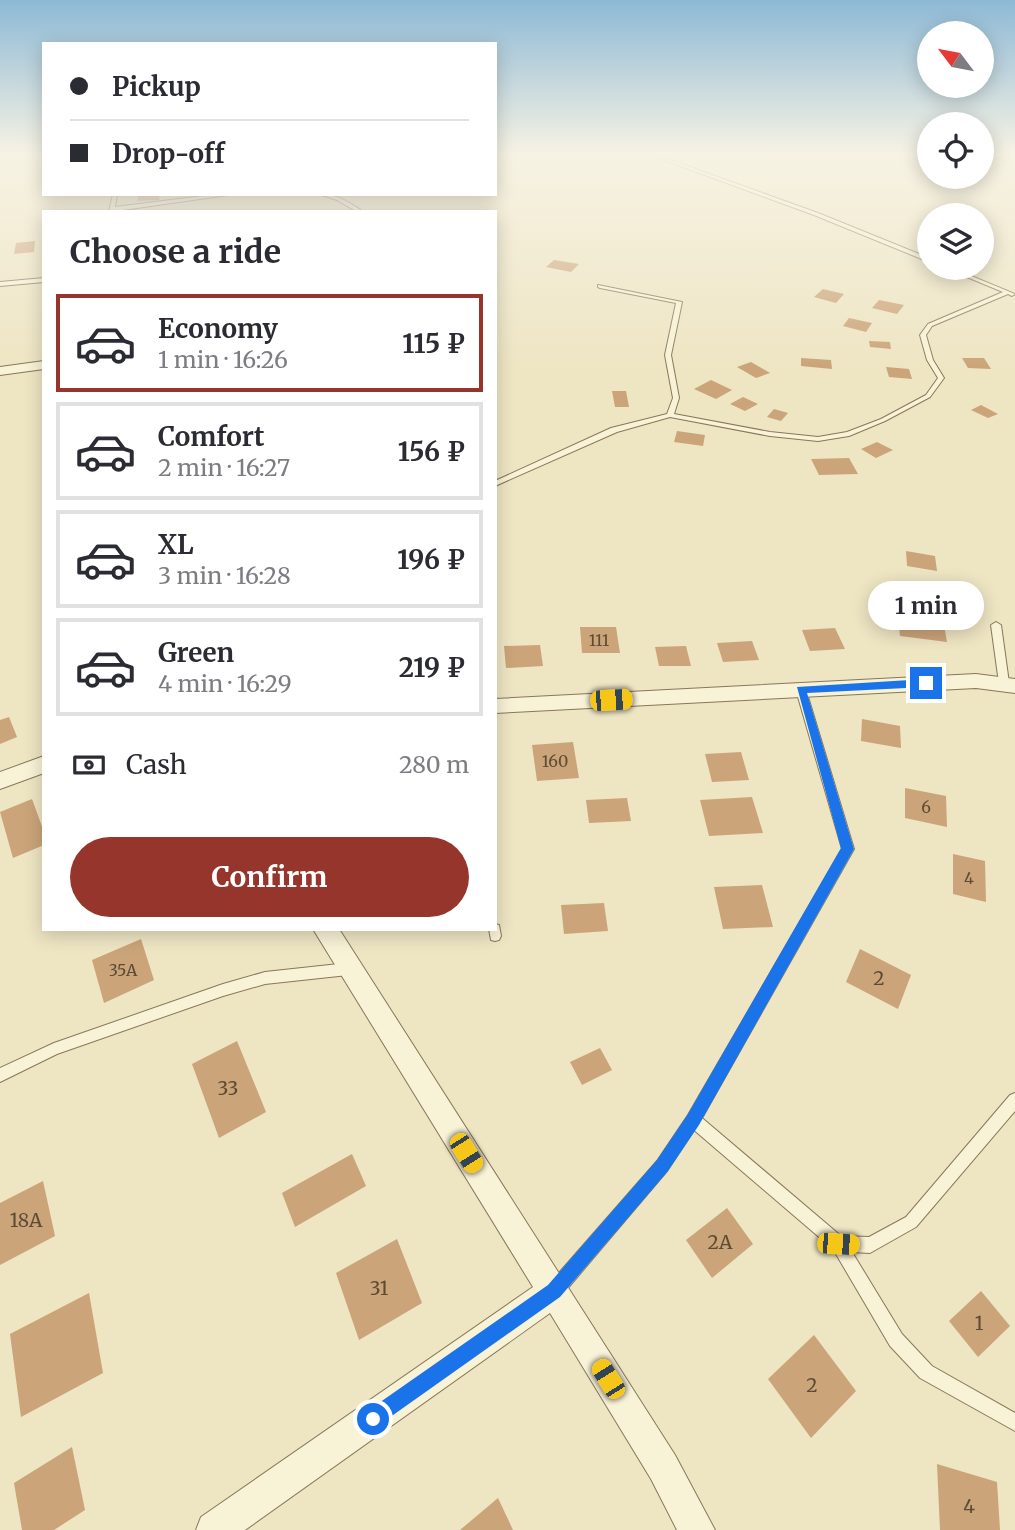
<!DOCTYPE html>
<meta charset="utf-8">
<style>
body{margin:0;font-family:Merriweather,serif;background:#f2f2f3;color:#2b2b33;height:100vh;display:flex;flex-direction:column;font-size:26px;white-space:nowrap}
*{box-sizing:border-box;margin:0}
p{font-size:23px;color:#7c7c81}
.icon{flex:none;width:38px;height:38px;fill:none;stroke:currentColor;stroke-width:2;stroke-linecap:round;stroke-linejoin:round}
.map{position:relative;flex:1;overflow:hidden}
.panel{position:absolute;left:42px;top:210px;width:455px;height:721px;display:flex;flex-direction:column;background:#fff;border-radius:0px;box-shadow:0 4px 18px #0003}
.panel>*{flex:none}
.top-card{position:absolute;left:42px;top:42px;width:455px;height:154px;border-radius:0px;box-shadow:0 4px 18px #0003;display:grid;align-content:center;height:154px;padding:0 28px;background:#fff}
.needle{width:46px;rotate:302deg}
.buttons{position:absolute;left:917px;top:21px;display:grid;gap:14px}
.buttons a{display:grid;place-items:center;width:77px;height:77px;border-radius:50%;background:#fff;box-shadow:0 4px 18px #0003;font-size:35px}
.end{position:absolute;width:32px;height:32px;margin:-16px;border:9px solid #1a73e8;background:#fff;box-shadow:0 0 0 4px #fff}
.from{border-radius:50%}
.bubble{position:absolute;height:49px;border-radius:24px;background:#fff;box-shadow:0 4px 18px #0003;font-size:23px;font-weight:700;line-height:49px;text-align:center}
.car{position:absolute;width:21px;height:42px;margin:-21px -10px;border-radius:9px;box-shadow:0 0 5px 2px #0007;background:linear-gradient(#f5c518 24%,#345 0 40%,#f5c518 0 76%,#345 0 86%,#f5c518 0)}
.top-card b{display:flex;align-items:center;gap:24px;height:66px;font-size:26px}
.top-card b+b{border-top:2px solid #e1e1e2}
.top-card i{width:18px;height:18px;background:#2b2b33}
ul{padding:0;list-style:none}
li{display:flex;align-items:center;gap:21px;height:98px;margin:0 14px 10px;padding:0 14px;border:4px solid #e1e1e2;border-radius:0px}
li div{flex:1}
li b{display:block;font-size:26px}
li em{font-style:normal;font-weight:700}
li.active{border-color:#96352b}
li>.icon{width:63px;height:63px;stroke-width:1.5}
h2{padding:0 28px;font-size:32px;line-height:84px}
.pay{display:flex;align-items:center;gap:18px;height:77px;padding:0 28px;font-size:26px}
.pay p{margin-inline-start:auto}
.primary-button{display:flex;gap:14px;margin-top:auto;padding:14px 28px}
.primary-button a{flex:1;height:80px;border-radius:42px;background:#96352b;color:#fff;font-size:28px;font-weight:700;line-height:80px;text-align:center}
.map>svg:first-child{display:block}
.building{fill:#cba479}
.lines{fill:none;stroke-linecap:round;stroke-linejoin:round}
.lane-casing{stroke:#88775a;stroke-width:2}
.street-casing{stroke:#88775a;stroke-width:2}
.lane{fill:#f8f2d6;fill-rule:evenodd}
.street{fill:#f8f2d6;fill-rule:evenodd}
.route{fill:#1a73e8}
.labels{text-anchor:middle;stroke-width:5;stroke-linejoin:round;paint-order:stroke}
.number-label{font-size:16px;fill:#5d4b35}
.near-number-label{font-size:19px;fill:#5d4b35}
</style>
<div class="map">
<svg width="1015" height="1530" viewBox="0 0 1015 1530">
<rect width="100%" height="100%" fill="#eee5c3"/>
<g class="building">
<path d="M139,194h21l-1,6 -22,1z"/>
<path d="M35,241l-1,11 -20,2 2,-11z"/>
<path d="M554,260l25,4 -8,8 -25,-5z"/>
<path d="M823,289l21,5 -8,9 -22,-6z"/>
<path d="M879,300l25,5 -7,9 -25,-6z"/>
<path d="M849,318l23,5 -6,9 -23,-6z"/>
<path d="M869,341l21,1 1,7 -21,-2z"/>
<path d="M801,358l30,2 1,9 -31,-3z"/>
<path d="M962,358h22l7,11 -23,-1z"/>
<path d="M751,362l19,11 -14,5 -19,-11z"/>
<path d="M886,367l23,2 3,10 -23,-2z"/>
<path d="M711,380l21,10 -16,9 -22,-10z"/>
<path d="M612,391h14l3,16h-14z"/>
<path d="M743,397l15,7 -13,7 -15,-7z"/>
<path d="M981,405l17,9 -10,4 -17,-8z"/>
<path d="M774,409l14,4 -7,8 -14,-4z"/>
<path d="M677,431l28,4 -2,11 -29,-4z"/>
<path d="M877,442l16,8 -17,8 -15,-9z"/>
<path d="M849,458l9,16 -39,1 -8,-16z"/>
<path d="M906,551l29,5 2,15 -30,-5z"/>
<path d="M898,619l46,6 3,17 -47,-6z"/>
<path d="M580,627h36l4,26h-38z"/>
<path d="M835,628l10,21 -35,2 -8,-21z"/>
<path d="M752,641l7,19 -36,2 -6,-19z"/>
<path d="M540,645l3,21 -37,2 -2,-22z"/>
<path d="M686,646l5,20h-32l-4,-19z"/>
<path d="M9,717l8,20 -17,7v-24z"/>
<path d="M862,719l38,7 1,22 -40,-7z"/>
<path d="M573,742l6,36 -42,3 -5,-36z"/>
<path d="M741,752l8,28 -37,2 -7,-28z"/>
<path d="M905,788l41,8 1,31 -42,-9z"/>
<path d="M752,797l11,36 -54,3 -9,-36z"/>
<path d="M627,798l4,23 -42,2 -3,-23z"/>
<path d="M32,799l12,33v13l-31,13 -13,-46z"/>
<path d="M953,854l32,7 1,41 -33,-8z"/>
<path d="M762,885l11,42 -50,2 -9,-42z"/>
<path d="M604,903l4,28 -44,3 -3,-29z"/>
<path d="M141,939l13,41 -50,23 -12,-43z"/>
<path d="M860,949l51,26 -13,34 -52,-27z"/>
<path d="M237,1041l29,71 -47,26 -27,-74z"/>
<path d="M600,1048l12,22 -30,15 -12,-23z"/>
<path d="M352,1154l14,32 -71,41 -13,-34z"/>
<path d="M43,1181l12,55 -55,29v-62z"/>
<path d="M727,1208l26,36 -41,34 -26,-38z"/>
<path d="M397,1239l25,64 -63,37 -23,-67z"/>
<path d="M981,1291l29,35 -32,31 -29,-36z"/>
<path d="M89,1293l14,80 -82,44 -11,-83z"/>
<path d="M814,1335l42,56 -45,47 -43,-59z"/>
<path d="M72,1447l13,63 -31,20h-32l-8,-47z"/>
<path d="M937,1464l60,18 3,48h-60z"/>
<path d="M498,1498l15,32h-53z"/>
</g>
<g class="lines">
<g class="lane-casing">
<g id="lane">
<path d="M645,153h6l167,60 111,45v4l-115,-47z"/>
<path d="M113,194h4l-2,13 104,-13h16l-126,18z"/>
<path d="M319,194c17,0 31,8 44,18h-6l-20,-12z"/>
<path d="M945,268h7l63,26 -3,2 -4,-2 -76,32 -6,9 7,25 11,18 -14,19 -45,24 -36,15 -31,5 -48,-5 -100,-19 -53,15 -122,54v-5l116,-53 56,-14 6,-16 -8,-43 11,-52 -76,-15 -2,-1v-2l84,17 -11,53 8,43 -5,16 96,18 48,5 29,-5 34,-13 45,-24 12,-17 -11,-18 -7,-25 8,-11 75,-32z"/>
<path d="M44,278v4l-44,4v-4z"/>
<path d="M996,622l5,3 8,58 -5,3 -5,-3 -8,-58z"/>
<path d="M801,687l5,3 48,159 -152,269 139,118 28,1 37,-20 104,-122 5,-2v18l-99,116 -46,26 -18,-1 50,82 30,32 83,47v18l-95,-53 -30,-32 -57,-97 -139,-119 -27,41 -105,124 -6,2 -6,-2 -2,-6 2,-6 107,-122 31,-46 154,-266 -46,-159z"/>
<path d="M495,924l4,1 2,11 -2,4 -4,1 -4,-1 -2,-11h6z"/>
<path d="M348,963l4,2 2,4 -2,4 -4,2 -83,9 -42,12 -166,58 -57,28v-14l54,-25 169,-59 42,-12z"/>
</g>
</g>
<g class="street-casing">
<g id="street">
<path d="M44,361v8l-44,6v-8z"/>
<path d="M976,674l39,5v14l-39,-5 -481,25v-14z"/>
<path d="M44,756v17l-44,16v-17z"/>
<path d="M313,929h26l336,526 40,75h-38l-26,-51 -101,-166 -305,217h-49l5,-13 332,-230z"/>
</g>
</g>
<use href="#lane" class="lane"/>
<use href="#street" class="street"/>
</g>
<linearGradient id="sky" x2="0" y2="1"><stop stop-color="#8db9d6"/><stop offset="0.42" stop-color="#f7f3e4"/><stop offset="1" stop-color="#f7f3e4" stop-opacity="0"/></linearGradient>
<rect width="1015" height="367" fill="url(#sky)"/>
<path class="route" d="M926,679l5,4 -5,4 -119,6 47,156 -155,276 -31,46 -108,126 -181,128 -6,3 -7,-3 -2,-6 2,-7 182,-127 109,-125 31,-46 153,-266 -44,-161z"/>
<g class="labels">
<g class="number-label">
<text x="599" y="646">111</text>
<text x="555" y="767">160</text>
<text x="926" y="813">6</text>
<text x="969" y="884">4</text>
<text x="123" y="976">35А</text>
</g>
<g class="near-number-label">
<text x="879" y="985">2</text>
<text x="228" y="1095">33</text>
<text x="26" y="1227">18А</text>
<text x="720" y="1249">2А</text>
<text x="379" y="1295">31</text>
<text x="979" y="1330">1</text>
<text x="812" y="1392">2</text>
<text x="969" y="1513">4</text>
</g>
</g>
</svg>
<div class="buttons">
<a><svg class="needle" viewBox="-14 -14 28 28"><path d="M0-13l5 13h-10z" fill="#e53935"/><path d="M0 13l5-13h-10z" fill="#7c7c81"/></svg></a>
<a><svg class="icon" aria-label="locate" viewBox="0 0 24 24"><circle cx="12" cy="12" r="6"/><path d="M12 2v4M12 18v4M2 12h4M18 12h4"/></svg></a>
<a><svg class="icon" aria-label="layers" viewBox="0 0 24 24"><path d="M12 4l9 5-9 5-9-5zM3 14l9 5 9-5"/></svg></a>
</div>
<i class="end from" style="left:373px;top:1419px"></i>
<i class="end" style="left:926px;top:683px"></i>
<div class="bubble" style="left:868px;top:581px;width:116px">1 min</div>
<i class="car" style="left:611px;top:700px;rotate:87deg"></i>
<i class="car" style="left:466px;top:1153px;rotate:148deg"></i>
<i class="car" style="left:838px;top:1244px;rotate:93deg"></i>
<i class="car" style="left:608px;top:1379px;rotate:328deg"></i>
<div class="top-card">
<b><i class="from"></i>Pickup</b>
<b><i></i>Drop-off</b>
</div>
<section class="panel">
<h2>Choose a ride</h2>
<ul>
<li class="active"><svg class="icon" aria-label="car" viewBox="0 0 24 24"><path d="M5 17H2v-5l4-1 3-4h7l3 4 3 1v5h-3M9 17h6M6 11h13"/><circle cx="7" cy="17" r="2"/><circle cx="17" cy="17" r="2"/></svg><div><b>Economy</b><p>1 min · 16:26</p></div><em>115 ₽</em></li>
<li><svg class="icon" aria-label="car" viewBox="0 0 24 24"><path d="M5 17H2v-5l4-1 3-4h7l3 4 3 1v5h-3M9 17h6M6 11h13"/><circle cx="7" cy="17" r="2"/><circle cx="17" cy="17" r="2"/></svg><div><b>Comfort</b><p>2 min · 16:27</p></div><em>156 ₽</em></li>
<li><svg class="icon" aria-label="car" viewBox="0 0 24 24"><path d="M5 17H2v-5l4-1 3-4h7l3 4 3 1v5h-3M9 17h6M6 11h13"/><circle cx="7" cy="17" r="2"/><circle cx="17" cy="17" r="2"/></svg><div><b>XL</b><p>3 min · 16:28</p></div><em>196 ₽</em></li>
<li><svg class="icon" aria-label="car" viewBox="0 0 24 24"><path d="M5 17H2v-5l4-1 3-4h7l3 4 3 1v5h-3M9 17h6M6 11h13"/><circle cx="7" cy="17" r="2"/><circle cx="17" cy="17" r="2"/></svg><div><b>Green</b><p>4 min · 16:29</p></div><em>219 ₽</em></li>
</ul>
<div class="pay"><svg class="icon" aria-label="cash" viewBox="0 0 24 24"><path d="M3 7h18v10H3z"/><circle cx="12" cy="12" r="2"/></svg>Cash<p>280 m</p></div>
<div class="primary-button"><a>Confirm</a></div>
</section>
</div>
